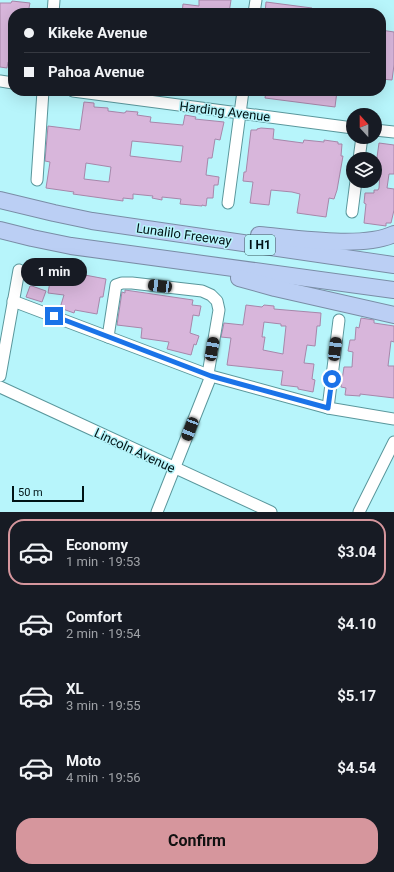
<!DOCTYPE html>
<meta charset="utf-8">
<style>
body{margin:0;font-family:Roboto,sans-serif;background:#242831;color:#f1f3f6;height:100vh;display:flex;flex-direction:column;font-size:15px;white-space:nowrap}
*{box-sizing:border-box;margin:0}
p{font-size:13px;color:#9ea1a6}
.icon{flex:none;width:22px;height:22px;fill:none;stroke:currentColor;stroke-width:2;stroke-linecap:round;stroke-linejoin:round}
.map{position:relative;height:512px;overflow:hidden}
.details{display:flex;flex-direction:column;background:#171b24;flex:1}
.details>*{flex:none}
.guide{position:absolute;left:8px;top:8px;width:378px;height:88px;border-radius:16px;box-shadow:0 4px 16px #0002;display:grid;align-content:center;height:88px;padding:0 16px;background:#171b24}
.needle{width:26px;rotate:339deg}
.controls{position:absolute;left:346px;top:108px;display:grid;gap:8px}
.controls a{display:grid;place-items:center;width:36px;height:36px;border-radius:50%;background:#171b24;box-shadow:0 4px 16px #0002;font-size:20px}
.scale{position:absolute;left:12px;bottom:10px;width:72px;box-sizing:border-box;padding-left:4px;border:2px solid #001315;border-top:0;font-size:11px;line-height:14px;white-space:nowrap;color:#001315;-webkit-text-stroke:3px #b7f5fb;paint-order:stroke}
.end{position:absolute;width:18px;height:18px;margin:-9px;border:5px solid #1a73e8;background:#fff;box-shadow:0 0 0 2px #fff}
.from{border-radius:50%}
.bubble{position:absolute;height:28px;border-radius:14px;background:#171b24;box-shadow:0 4px 16px #0002;font-size:13px;font-weight:700;line-height:28px;text-align:center}
.car{position:absolute;width:12px;height:24px;margin:-12px -6px;border-radius:5px;box-shadow:0 0 3px 1px #0007;background:linear-gradient(#222 24%,#8ab4d8 0 40%,#222 0 76%,#8ab4d8 0 86%,#222 0)}
.guide b{display:flex;align-items:center;gap:14px;height:38px;font-size:15px}
.guide b+b{border-top:1px solid #363941}
.guide i{width:10px;height:10px;background:#f1f3f6}
ul{padding:7px 0 0;list-style:none}
li{display:flex;align-items:center;gap:12px;height:66px;margin:0 8px 6px;padding:0 8px;border:2px solid transparent;border-radius:16px}
li div{flex:1}
li b{display:block;font-size:15px}
li em{font-style:normal;font-weight:700}
li.current{border-color:#d6969d}
li>.icon{width:36px;height:36px;stroke-width:1.5}
.cta{display:flex;gap:8px;margin-top:auto;padding:8px 16px}
.cta a{flex:1;height:46px;border-radius:16px;background:#d6969d;color:#111;font-size:16px;font-weight:700;line-height:46px;text-align:center}
.map>svg:first-child{display:block}
.building{fill:#d8b6db;stroke:#a787aa;fill-rule:evenodd}
.lines{fill:none;stroke-linecap:round;stroke-linejoin:round}
.minor-casing{stroke:#5a979c;stroke-width:13}
.highway-casing{stroke:#7a8da6;stroke-width:18}
.minor{stroke:#fff;stroke-width:11}
.highway{stroke:#bbcff4;stroke-width:16}
.route{stroke:#1a73e8;stroke-width:5}
.labels{text-anchor:middle;stroke-width:3;stroke-linejoin:round;paint-order:stroke}
.shield{fill:#b7f5fb;stroke:#37575a;stroke-width:1}
.shield-label{font-size:12px;font-weight:bold;fill:#001315}
.street-label{font-size:13px;fill:#001315;stroke:#b7f5fb}
</style>
<div class="map">
<svg width="394" height="512" viewBox="0 0 394 512">
<rect width="100%" height="100%" fill="#b7f5fb"/>
<g class="building">
<path d="M199,0h32l-2,13h-47l1,-9 16,2z"/>
<path d="M12,1l18,2 -2,10h-15v23l-2,16 2,1 -1,10 -4,-1 -1,6 -7,-1v-64h11z"/>
<path d="M266,2l46,6v5h-47z"/>
<path d="M381,30l13,2v33l-2,15 -11,-1z"/>
<path d="M266,91h71l-2,16 -70,-9z"/>
<path d="M84,102l10,1v4l14,1v3l16,2 2,-1v-1l12,1 -1,3 14,2 -1,5 33,3 2,-10 11,2 -1,2 29,3 -4,18 -5,-1 -3,19h-4l-2,17 13,2 -1,8h-4l-1,13h-6l-1,8 -4,-1v1l-22,-2 1,-5 -19,-2v3l-10,-2 1,-2 -20,-2v5l-10,-1v3l-50,-7 1,-2 -28,-4 4,-26 -5,-1 3,-35 32,4zM132,141l51,5 -2,16 -51,-6zM86,163l25,4 -2,15 -25,-3z"/>
<path d="M261,128l13,1 -1,10 30,4 1,-3 20,2v-2l14,2v2h4l-1,12h2l-6,34 -3,9 -5,-1 -3,19 -29,-4 3,-19 -8,-2 -21,-2 -2,15 -19,-2 3,-21 -10,-1 1,-9h2l5,-42h6v-1z"/>
<path d="M379,143l15,2v29h-5l-2,14 7,1v21l-3,13h-5v3l-22,-3 2,-19 -2,-1 1,-10h9v-3h4l1,-2 1,-15 -5,-1z"/>
<path d="M69,272l37,7 -3,18h-3l-3,17 -22,-4 -1,3 -14,-5 4,-13 -16,-2 3,-17 5,1v-4l12,1z"/>
<path d="M30,286h2l14,5 -4,11 -16,-5z"/>
<path d="M125,290l68,10 -1,5 9,1 -2,10 -6,-1 -3,18 9,3 -3,9 -2,-1 -3,11 -24,-6 2,-7 -28,-4 1,-10 -25,-3 5,-33 3,1z"/>
<path d="M246,305l16,2 2,-2 10,1v3l47,4 -1,13h-3l-2,20 -8,-1 -3,18 10,1 -2,15 3,1 -2,12 -15,-3v-2l-17,-2 2,-14 -56,-6 4,-27 -10,-1 3,-14 19,2zM264,322l17,2v2h5l-3,28 -20,-4 2,-13h-3z"/>
<path d="M361,318l13,2v3l20,3v16l-3,-1 -3,25h6v32l-34,-4v2l-15,-1 1,-7 -5,-1 3,-20h8l1,-15 -5,-1 2,-11h5l1,-13 3,1z"/>
</g>
<g class="lines">
<g class="minor-casing">
<g id="minor">
<path d="M53,13l1,-13"/>
<path d="M254,13l2,-13"/>
<path d="M0,81l13,2"/>
<path d="M73,91l280,37"/>
<path d="M375,130l19,2"/>
<path d="M359,159l3,-22"/>
<path d="M37,180l6,-89"/>
<path d="M228,203l15,-112"/>
<path d="M352,212l4,-31"/>
<path d="M13,301l198,75 117,32 66,11"/>
<path d="M108,337l8,-52 6,-2h10l70,8 9,4 6,6 2,9 -11,64"/>
<path d="M0,376l19,-106"/>
<path d="M0,387l271,125"/>
<path d="M328,408l11,-88"/>
<path d="M157,512l54,-136"/>
<path d="M359,512l35,-70"/>
</g>
</g>
<g class="highway-casing">
<g id="highway">
<path d="M0,200l54,13 38,8 302,44"/>
<path d="M0,230l32,8 39,8 323,44"/>
<path d="M259,235c35,3 104,14 135,-1"/>
<path d="M239,278l36,10 119,27"/>
</g>
</g>
<use href="#minor" class="minor"/>
<use href="#highway" class="highway"/>
</g>
<g class="lines">
<path class="route" d="M54,316l157,60 117,32 4,-29"/>
</g>
<g class="labels">
<rect class="shield" x="245" y="235" width="30" height="20" rx="3"/>
<g class="shield-label">
<text x="260" y="249">I H1</text>
</g>
<g class="street-label">
<text transform="translate(225 111) rotate(7)" y="5">Harding Avenue</text>
<text transform="translate(184 234) rotate(8)" y="5">Lunalilo Freeway</text>
<text transform="translate(135 450) rotate(25)" y="5">Lincoln Avenue</text>
</g>
</g>
</svg>
<div class="controls">
<a><svg class="needle" viewBox="-14 -14 28 28"><path d="M0-13l5 13h-10z" fill="#e53935"/><path d="M0 13l5-13h-10z" fill="#9ea1a6"/></svg></a>
<a><svg class="icon" aria-label="layers" viewBox="0 0 24 24"><path d="M12 4l9 5-9 5-9-5zM3 14l9 5 9-5"/></svg></a>
</div>
<div class="scale">50 m</div>
<i class="end from" style="left:332px;top:379px"></i>
<i class="end" style="left:54px;top:316px"></i>
<div class="bubble" style="left:21px;top:258px;width:66px">1 min</div>
<i class="car" style="left:160px;top:286px;rotate:277deg"></i>
<i class="car" style="left:212px;top:349px;rotate:10deg"></i>
<i class="car" style="left:335px;top:349px;rotate:7deg"></i>
<i class="car" style="left:190px;top:429px;rotate:201deg"></i>
<div class="guide">
<b><i class="from"></i>Kikeke Avenue</b>
<b><i></i>Pahoa Avenue</b>
</div>
</div>
<section class="details">
<ul>
<li class="current"><svg class="icon" aria-label="car" viewBox="0 0 24 24"><path d="M5 17H2v-5l4-1 3-4h7l3 4 3 1v5h-3M9 17h6M6 11h13"/><circle cx="7" cy="17" r="2"/><circle cx="17" cy="17" r="2"/></svg><div><b>Economy</b><p>1 min · 19:53</p></div><em>$3.04</em></li>
<li><svg class="icon" aria-label="car" viewBox="0 0 24 24"><path d="M5 17H2v-5l4-1 3-4h7l3 4 3 1v5h-3M9 17h6M6 11h13"/><circle cx="7" cy="17" r="2"/><circle cx="17" cy="17" r="2"/></svg><div><b>Comfort</b><p>2 min · 19:54</p></div><em>$4.10</em></li>
<li><svg class="icon" aria-label="car" viewBox="0 0 24 24"><path d="M5 17H2v-5l4-1 3-4h7l3 4 3 1v5h-3M9 17h6M6 11h13"/><circle cx="7" cy="17" r="2"/><circle cx="17" cy="17" r="2"/></svg><div><b>XL</b><p>3 min · 19:55</p></div><em>$5.17</em></li>
<li><svg class="icon" aria-label="car" viewBox="0 0 24 24"><path d="M5 17H2v-5l4-1 3-4h7l3 4 3 1v5h-3M9 17h6M6 11h13"/><circle cx="7" cy="17" r="2"/><circle cx="17" cy="17" r="2"/></svg><div><b>Moto</b><p>4 min · 19:56</p></div><em>$4.54</em></li>
</ul>
<div class="cta"><a>Confirm</a></div>
</section>
